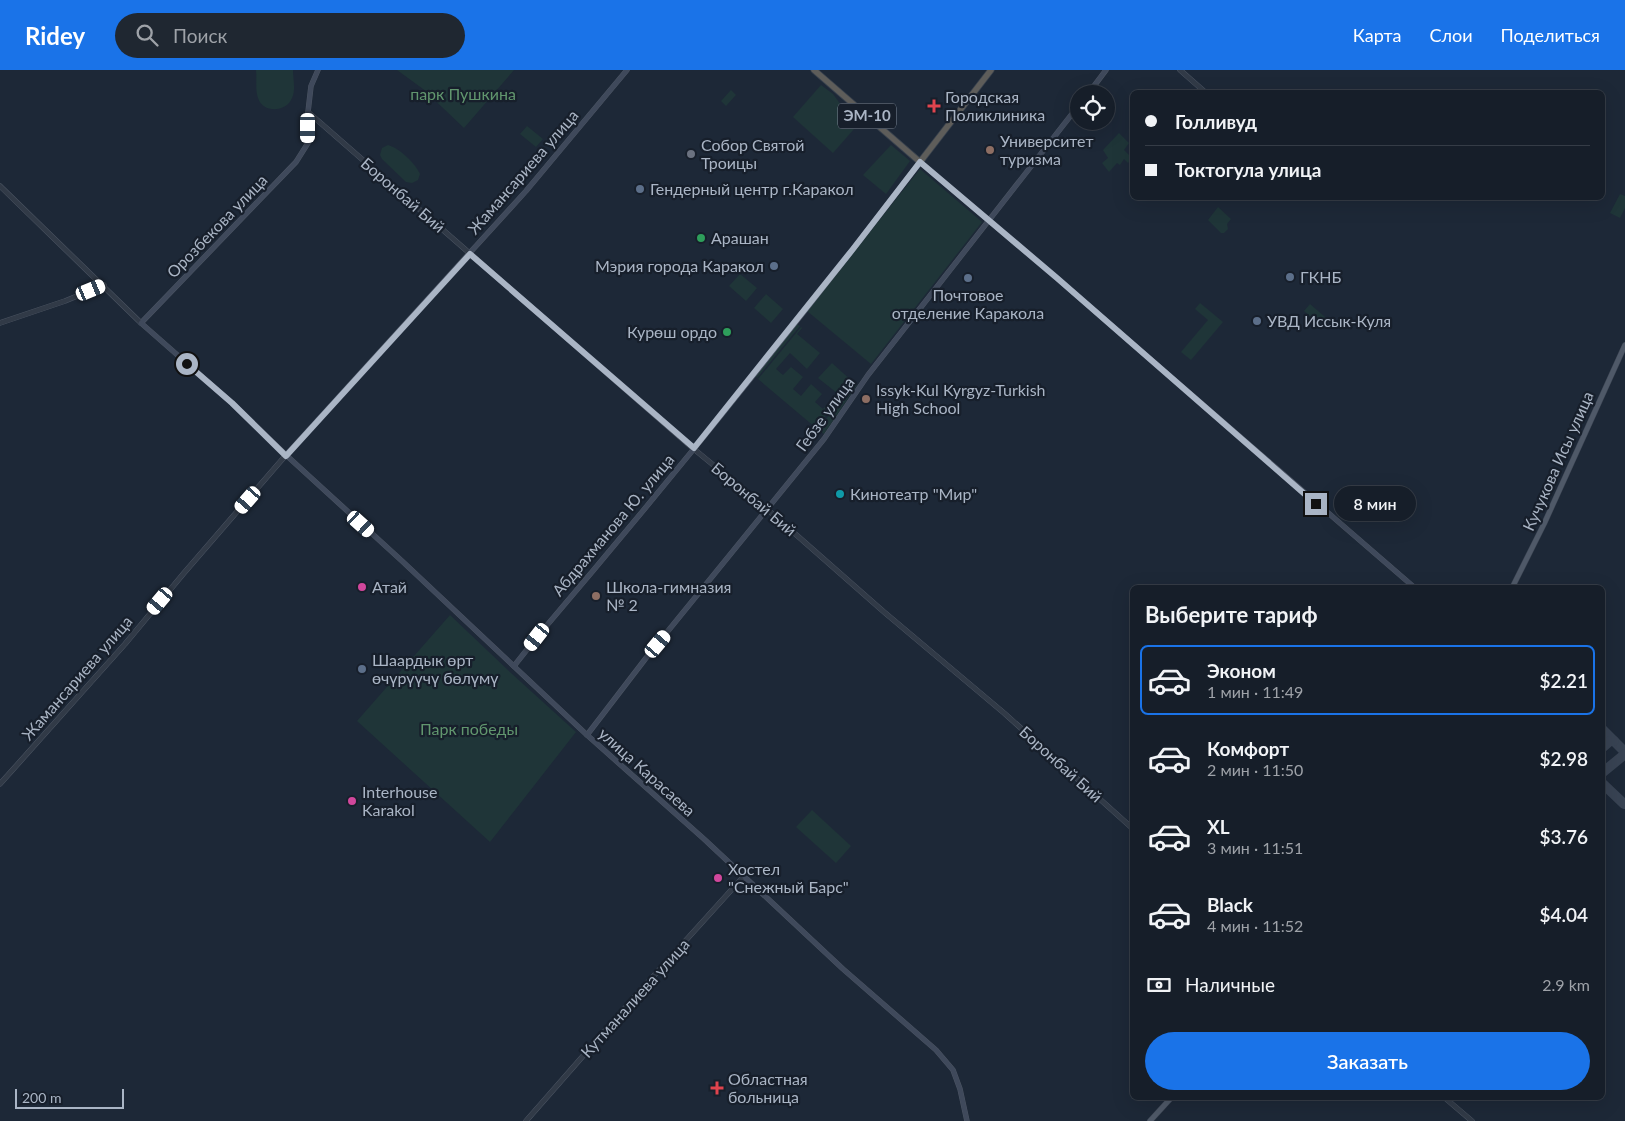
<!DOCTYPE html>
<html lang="ru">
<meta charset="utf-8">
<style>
body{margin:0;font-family:Lato,sans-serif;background:#1f2731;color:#f1f3f6;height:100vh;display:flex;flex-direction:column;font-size:19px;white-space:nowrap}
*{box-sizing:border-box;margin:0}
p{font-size:16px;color:#9ea2a8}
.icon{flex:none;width:28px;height:28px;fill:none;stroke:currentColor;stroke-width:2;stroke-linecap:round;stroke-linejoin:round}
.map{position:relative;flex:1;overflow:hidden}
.side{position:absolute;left:1130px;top:515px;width:475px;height:515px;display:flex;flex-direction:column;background:#161e29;border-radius:8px;box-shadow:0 5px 20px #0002,0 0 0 1px #353c46}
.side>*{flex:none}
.top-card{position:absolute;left:1130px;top:20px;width:475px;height:110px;border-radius:8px;box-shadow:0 5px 20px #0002,0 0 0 1px #353c46;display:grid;align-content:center;height:110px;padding:0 15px;background:#161e29}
.controls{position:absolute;left:1070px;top:15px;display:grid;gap:10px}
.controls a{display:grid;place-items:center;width:45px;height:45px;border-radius:50%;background:#161e29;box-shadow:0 5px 20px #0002,0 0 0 1px #353c46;font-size:25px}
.scale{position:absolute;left:15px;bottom:12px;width:109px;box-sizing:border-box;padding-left:5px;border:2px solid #aab5c5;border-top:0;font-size:14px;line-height:18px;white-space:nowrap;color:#aab5c5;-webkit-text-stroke:4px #171f2b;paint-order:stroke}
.end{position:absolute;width:22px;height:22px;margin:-11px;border:6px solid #aab5c5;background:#111;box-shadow:0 0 0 2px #111}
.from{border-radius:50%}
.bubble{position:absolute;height:35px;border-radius:18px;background:#161e29;box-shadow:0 5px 20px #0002,0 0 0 1px #353c46;font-size:16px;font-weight:600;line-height:35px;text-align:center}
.car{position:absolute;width:15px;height:30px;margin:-15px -8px;border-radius:6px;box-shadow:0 0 4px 1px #0007;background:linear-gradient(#fff 24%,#345 0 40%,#fff 0 76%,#345 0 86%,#fff 0)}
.top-card b{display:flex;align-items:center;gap:18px;height:48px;font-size:19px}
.top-card b+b{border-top:1px solid #353c46}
.top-card i{width:12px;height:12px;background:#f1f3f6}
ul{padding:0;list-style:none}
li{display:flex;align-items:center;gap:15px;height:70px;margin:0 10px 8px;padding:0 5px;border:2px solid transparent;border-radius:8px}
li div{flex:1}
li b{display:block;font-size:19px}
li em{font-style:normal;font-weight:600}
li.current{border-color:#1a73e8}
li>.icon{width:45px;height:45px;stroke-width:1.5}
h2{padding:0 15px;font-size:22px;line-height:60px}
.pay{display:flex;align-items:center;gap:12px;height:55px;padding:0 15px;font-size:19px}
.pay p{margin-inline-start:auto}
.primary-button{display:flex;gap:10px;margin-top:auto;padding:10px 15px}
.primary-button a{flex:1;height:58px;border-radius:30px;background:#1a73e8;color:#fff;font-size:20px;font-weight:600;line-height:58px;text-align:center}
header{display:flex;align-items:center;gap:30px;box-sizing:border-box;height:70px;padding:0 25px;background:#1a73e8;color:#fff}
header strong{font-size:24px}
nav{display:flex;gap:28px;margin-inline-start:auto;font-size:18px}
.search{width:350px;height:45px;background:#1f2731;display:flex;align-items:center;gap:12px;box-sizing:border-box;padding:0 18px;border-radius:28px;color:#9ea2a8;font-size:19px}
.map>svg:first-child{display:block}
.green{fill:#1f3538}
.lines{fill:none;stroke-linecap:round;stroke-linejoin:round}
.taxiway{stroke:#384353;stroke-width:10}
.tertiary-casing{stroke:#4c5563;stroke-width:5.5}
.secondary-casing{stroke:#4c5563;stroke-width:5.5}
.primary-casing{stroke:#3a4351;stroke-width:6}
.trunk-casing{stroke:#39424e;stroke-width:7}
.tertiary{stroke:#313a47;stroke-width:4.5}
.secondary{stroke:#3f495b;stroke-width:4.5}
.primary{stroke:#4f5968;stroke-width:5}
.trunk{stroke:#5e5d5a;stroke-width:5.5}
.route{stroke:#aab5c5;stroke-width:6}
.health-dot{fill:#e0444e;stroke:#171f2b;stroke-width:2}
.education-dot{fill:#8d6e63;stroke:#171f2b;stroke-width:2}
.worship-dot{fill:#6b7280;stroke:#171f2b;stroke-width:2}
.service-dot{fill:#5c6f8a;stroke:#171f2b;stroke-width:2}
.leisure-dot{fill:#2e9e5b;stroke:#171f2b;stroke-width:2}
.culture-dot{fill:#0f9aa8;stroke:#171f2b;stroke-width:2}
.hotel-dot{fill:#d1479c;stroke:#171f2b;stroke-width:2}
.labels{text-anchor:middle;stroke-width:4.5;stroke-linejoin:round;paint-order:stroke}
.shield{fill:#171f2b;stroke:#7e8897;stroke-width:1}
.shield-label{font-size:15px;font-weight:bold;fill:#aab5c5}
.park-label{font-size:16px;fill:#61966e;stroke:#171f2b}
.poi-label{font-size:16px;fill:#aab5c5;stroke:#171f2b;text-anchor:start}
.street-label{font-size:16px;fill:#aab5c5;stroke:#171f2b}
</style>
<header>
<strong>Ridey</strong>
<div class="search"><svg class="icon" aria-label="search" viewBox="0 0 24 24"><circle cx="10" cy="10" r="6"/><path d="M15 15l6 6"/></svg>Поиск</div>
<nav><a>Карта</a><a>Слои</a><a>Поделиться</a></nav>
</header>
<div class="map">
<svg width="1625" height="1051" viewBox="0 0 1625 1051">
<rect width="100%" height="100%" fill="#1d2837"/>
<g class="green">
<path d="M256,0h37c0,8 3,21 -1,28 -5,14 -29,16 -34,0 -3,-8 -1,-19 -2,-28z"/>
<path d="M397,0h117l-50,58 -41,-39z"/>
<path d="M821,15l12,9 8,11 20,16 -28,32 -40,-36z"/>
<path d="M731,20l5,5 -10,11 -5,-5z"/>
<path d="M527,56l16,13 -7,8 -16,-13z"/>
<path d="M1119,63l10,10 -5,7 8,8 -4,5 -4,-4 -4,6 -3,-2 -8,9 -7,-9 6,-5 -5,-8z"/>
<path d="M388,75c11,3 27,18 32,29l-2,6 -6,3 -6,-1 -24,-23 -2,-4 2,-7z"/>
<path d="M891,75l19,16 -24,33 -23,-19z"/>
<path d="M920,99l62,53 -111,142 -64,-53z"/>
<path d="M1620,124l5,2v12l-5,10 -10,-5z"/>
<path d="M1218,137l13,12 -4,5 1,5 -4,4h-3l-13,-13z"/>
<path d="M740,204l17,14 -11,13 -17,-15z"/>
<path d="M766,224l17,15 -12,14 -17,-15z"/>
<path d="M1200,233l23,19 -32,38 -10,-8 27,-32 -13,-11z"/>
<path d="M1310,234l15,13 -6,7 -15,-13z"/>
<path d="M797,254l3,2 -43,52 -1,-2z"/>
<path d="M801,257l1,1 -5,6 23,19 -13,16 -17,-16 -14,16 7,6 8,-8 12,10 -10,12 8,7 10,-12 11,10 -7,8 8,7 14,-16 -19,-15 14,-15 21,19 -37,46 -58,-49z"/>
<path d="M855,313l2,2 -33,49 -6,-5z"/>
<path d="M450,545l61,58 65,59 -86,110 -133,-121z"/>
<path d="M812,740l39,36 -15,17 -40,-36z"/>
</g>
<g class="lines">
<g class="taxiway">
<path d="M1602,659l23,23"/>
<path d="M1602,678l8,-7h4"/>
<path d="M1602,703l23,-19"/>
<path d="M1602,713l22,21"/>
</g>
<g class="tertiary-casing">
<g id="tertiary">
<path d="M1180,0l25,22"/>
<path d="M308,42l381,333 79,65 116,102 120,101 128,115"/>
<path d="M0,116l141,137"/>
<path d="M0,253l65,-22 39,-16"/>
<path d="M0,714l125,-140 59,-71 102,-118"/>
<path d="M1445,1028l27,23"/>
<path d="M526,1051l114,-130 104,-115"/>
</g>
</g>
<g class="secondary-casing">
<g id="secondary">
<path d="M318,0l-7,16 -3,26v31l-12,19 -155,161 91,80 54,52 116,106 185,174 117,104 139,130 93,81 17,20 7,19 7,32"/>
<path d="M1088,24l18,-24"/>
<path d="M286,385l240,-264 101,-121"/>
<path d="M514,596l23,-29c132,-155 260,-313 383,-475l140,119 355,307"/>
<path d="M587,665l59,-77 178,-219 44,-64 211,-270"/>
</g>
</g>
<g class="primary-casing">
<g id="primary">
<path d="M1512,518l32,-64 81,-179"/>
<path d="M1150,1051l21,-23"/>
</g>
</g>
<g class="trunk-casing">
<path id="trunk" d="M814,0l106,92 71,-92"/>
</g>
<use href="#tertiary" class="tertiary"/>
<use href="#secondary" class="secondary"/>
<use href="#primary" class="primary"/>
<use href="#trunk" class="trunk"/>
</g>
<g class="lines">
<path class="route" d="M187,294l45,39 54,53 184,-202 224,194 159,-199 67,-87 137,116 259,226"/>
</g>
<g class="health-dot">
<path d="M931.5 28.5h5v5h5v5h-5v5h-5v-5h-5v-5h5z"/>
<path d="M714.5 1010.5h5v5h5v5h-5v5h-5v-5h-5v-5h5z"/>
</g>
<g class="education-dot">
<circle cx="990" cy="80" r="5"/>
<circle cx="866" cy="329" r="5"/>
<circle cx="596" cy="526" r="5"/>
</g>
<circle class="worship-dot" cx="691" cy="84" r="5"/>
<g class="service-dot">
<circle cx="640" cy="119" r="5"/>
<circle cx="774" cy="196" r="5"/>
<circle cx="1290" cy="207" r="5"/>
<circle cx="968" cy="208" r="5"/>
<circle cx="1257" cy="251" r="5"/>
<circle cx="362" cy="599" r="5"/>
</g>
<g class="leisure-dot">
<circle cx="701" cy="168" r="5"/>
<circle cx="727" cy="262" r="5"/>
</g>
<circle class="culture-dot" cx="840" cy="424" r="5"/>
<g class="hotel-dot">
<circle cx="362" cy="517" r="5"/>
<circle cx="352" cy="731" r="5"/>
<circle cx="718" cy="808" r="5"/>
</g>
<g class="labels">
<rect class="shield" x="838" y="33.5" width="58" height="25" rx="4"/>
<g class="shield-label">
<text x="867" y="51">ЭМ-10</text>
</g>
<g class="park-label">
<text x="463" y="30">парк Пушкина</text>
<text x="469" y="665">Парк победы</text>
</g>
<g class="poi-label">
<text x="945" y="33">Городская<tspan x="945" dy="18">Поликлиника</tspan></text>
<text x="1000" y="77">Университет<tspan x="1000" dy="18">туризма</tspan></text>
<text x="701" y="81">Собор Святой<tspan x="701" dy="18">Троицы</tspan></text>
<text x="650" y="125">Гендерный центр г.Каракол</text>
<text x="711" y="174">Арашан</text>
<text x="764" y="202" text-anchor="end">Мэрия города Каракол</text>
<text x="1300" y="213">ГКНБ</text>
<text x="968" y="231" text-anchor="middle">Почтовое<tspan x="968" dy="18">отделение Каракола</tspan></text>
<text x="1267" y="257">УВД Иссык-Куля</text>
<text x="717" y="268" text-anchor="end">Курөш ордо</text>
<text x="876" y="326">Issyk-Kul Kyrgyz-Turkish<tspan x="876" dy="18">High School</tspan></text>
<text x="850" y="430">Кинотеатр "Мир"</text>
<text x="372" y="523">Атай</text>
<text x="606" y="523">Школа-гимназия<tspan x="606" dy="18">№ 2</tspan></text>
<text x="372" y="596">Шаардык өрт<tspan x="372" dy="18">өчүрүүчү бөлүмү</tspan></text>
<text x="362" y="728">Interhouse<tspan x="362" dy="18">Karakol</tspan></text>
<text x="728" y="805">Хостел<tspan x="728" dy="18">"Снежный Барс"</tspan></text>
<text x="728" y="1015">Областная<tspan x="728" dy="18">больница</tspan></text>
</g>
<g class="street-label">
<text transform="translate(523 102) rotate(-49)" y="6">Жамансариева улица</text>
<text transform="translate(403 125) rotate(41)" y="6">Боронбай Бий</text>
<text transform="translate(217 156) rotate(-46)" y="6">Орозбекова улица</text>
<text transform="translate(825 344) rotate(-54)" y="6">Гебзе улица</text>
<text transform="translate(1558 391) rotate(-66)" y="6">Кучукова Исы улица</text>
<text transform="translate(754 429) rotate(40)" y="6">Боронбай Бий</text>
<text transform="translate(613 455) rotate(-50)" y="6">Абдрахманова Ю. улица</text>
<text transform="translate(77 608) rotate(-49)" y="6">Жамансариева улица</text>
<text transform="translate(1061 694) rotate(42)" y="6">Боронбай Бий</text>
<text transform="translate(647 702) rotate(42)" y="6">улица Карасаева</text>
<text transform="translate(635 928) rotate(-48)" y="6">Кутманалиева улица</text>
</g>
</g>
</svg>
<div class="controls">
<a><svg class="icon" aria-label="locate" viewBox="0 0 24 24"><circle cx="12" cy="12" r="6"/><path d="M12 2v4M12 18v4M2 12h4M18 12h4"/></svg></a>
</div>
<div class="scale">200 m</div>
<i class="end from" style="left:187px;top:294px"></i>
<i class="end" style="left:1316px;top:434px"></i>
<div class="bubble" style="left:1334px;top:416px;width:82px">8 мин</div>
<i class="car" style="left:308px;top:58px;rotate:180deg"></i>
<i class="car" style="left:91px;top:220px;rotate:68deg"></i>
<i class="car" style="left:248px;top:430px;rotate:221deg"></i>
<i class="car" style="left:361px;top:454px;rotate:132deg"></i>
<i class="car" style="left:160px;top:531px;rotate:220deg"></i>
<i class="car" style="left:537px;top:567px;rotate:218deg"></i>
<i class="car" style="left:658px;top:574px;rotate:40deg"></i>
<div class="top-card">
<b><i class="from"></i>Голливуд</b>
<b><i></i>Токтогула улица</b>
</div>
<section class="side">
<h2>Выберите тариф</h2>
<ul>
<li class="current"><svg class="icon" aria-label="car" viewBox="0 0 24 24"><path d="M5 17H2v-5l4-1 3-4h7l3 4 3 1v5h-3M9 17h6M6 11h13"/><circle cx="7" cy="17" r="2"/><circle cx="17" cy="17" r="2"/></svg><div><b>Эконом</b><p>1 мин · 11:49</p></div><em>$2.21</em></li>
<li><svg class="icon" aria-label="car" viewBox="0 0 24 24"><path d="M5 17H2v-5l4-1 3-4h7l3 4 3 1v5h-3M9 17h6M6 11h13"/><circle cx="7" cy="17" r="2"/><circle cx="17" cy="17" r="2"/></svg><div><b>Комфорт</b><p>2 мин · 11:50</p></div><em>$2.98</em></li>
<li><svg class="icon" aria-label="car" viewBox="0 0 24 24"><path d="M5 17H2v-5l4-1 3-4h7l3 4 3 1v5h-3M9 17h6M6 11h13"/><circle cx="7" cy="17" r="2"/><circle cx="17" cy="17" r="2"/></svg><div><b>XL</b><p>3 мин · 11:51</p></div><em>$3.76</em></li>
<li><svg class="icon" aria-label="car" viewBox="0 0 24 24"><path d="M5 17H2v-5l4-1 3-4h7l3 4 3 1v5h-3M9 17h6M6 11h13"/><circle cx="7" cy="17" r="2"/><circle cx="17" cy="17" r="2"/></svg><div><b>Black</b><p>4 мин · 11:52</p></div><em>$4.04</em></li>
</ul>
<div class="pay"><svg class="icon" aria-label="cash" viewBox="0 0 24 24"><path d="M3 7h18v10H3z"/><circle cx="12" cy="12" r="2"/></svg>Наличные<p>2.9 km</p></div>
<div class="primary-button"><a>Заказать</a></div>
</section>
</div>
